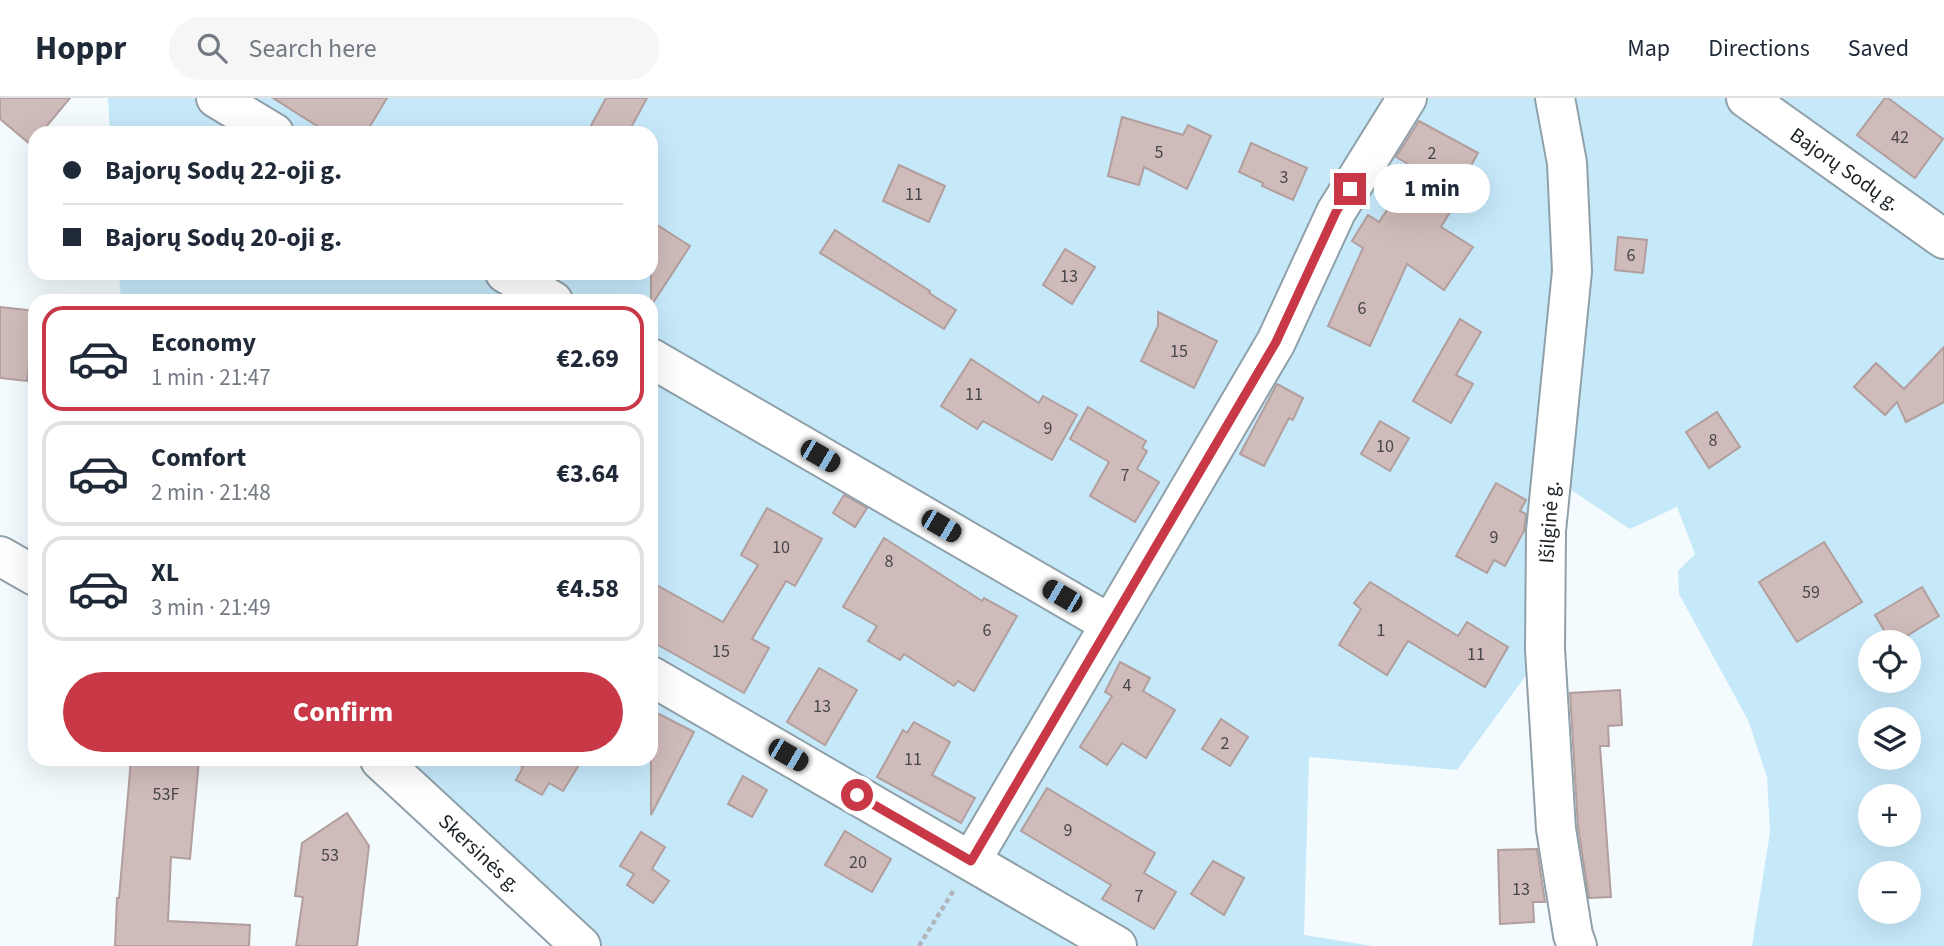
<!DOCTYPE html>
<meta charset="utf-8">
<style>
body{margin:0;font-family:"Source Sans 3",sans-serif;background:#f6f6f7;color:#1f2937;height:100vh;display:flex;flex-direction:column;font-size:26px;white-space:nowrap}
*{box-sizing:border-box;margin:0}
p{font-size:23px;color:#747a83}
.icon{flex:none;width:38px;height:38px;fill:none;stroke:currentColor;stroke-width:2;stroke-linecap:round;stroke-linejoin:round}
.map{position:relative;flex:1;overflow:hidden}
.details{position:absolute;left:28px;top:196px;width:630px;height:472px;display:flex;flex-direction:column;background:#fff;border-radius:21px;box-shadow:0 7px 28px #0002}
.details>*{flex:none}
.guide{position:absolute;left:28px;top:28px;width:630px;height:154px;border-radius:21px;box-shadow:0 7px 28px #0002;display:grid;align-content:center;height:154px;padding:0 35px;background:#fff}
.fabs{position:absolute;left:1858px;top:532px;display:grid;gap:14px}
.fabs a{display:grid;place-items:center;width:63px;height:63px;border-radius:50%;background:#fff;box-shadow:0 7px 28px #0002;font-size:35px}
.end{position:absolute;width:32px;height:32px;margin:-16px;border:9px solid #c83847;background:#fff;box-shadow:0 0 0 4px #fff}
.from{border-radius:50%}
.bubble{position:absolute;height:49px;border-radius:24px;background:#fff;box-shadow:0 7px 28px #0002;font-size:23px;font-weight:700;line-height:49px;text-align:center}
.car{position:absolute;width:21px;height:42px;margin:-21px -10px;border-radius:9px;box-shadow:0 0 5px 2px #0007;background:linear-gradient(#222 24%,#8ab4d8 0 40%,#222 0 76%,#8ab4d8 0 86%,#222 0)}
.guide b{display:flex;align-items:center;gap:24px;height:66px;font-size:26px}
.guide b+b{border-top:2px solid #e0e1e3}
.guide i{width:18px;height:18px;background:#1f2937}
ul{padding:12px 0 0;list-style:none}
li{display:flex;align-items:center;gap:21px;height:105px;margin:0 14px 10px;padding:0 21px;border:4px solid #e0e1e3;border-radius:21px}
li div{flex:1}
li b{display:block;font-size:26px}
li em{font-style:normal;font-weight:700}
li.current{border-color:#c83847}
li>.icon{width:63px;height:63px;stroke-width:1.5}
.primary-button{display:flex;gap:14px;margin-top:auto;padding:14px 35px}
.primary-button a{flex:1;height:80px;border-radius:42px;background:#c83847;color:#fff;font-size:28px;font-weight:700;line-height:80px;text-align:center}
header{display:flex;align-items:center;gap:42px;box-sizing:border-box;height:98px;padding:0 35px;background:#fff;border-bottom:2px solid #e0e1e3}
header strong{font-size:33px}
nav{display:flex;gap:38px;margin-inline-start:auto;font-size:24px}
.search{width:490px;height:63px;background:#f6f6f7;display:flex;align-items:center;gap:18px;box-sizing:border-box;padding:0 24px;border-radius:38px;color:#747a83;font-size:26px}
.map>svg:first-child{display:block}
.green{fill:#c6e9fa;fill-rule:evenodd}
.building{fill:#cfbbba;stroke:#b19e9d;stroke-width:2}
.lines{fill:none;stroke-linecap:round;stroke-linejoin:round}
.minor-casing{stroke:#8fa0a9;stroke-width:42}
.path{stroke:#b0b6ba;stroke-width:4.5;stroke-dasharray:5 3.5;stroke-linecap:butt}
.minor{stroke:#fff;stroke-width:38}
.route{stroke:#c83847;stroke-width:9}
.labels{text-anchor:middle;stroke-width:7;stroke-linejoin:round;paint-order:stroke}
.number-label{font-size:18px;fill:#48484a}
.street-label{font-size:21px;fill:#1b2125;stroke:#fff}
</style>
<header>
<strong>Hoppr</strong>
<div class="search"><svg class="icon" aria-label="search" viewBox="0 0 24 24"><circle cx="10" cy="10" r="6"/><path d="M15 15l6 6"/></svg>Search here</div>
<nav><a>Map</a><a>Directions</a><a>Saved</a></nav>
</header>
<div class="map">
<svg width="1944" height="848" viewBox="0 0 1944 848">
<rect width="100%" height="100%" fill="#f4fbff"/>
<path class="green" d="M108,0h1836v848h-192l18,-114 -3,-55 -18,-55 -70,-128 -1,-23 17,-17 -18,-47 -47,22 -80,-53 -5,173 -88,121 -148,-13 -5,178 69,11h-817l-200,-186h295v-459h-530l-2,-28h532v-140h-541zM1871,544h38v39h-38zM1871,621h38v39h-38zM1871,698h38v39h-38zM1871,775h38v39h-38z"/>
<g class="building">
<path d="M0,0h70l-29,35h-6v7l-4,5 -31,-26z"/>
<path d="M273,0h114l-21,35h-38z"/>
<path d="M606,0h41l-19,35h-41z"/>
<path d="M1885,0h3l55,41 -28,39 -58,-43z"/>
<path d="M1122,19l61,18 5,-10 23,11 -24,53 -43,-22 -5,18 -31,-9z"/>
<path d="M1419,23l59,32 -30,54 4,2 -11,18 32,20 -29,43 -37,-26 -37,82 -42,-20 35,-78 -11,-7 16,-26 11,7 36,-54 -19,-11z"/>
<path d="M1251,45l56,25 -14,32 -31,-14 1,-3 -24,-11z"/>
<path d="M899,67l46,21 -16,36 -46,-21z"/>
<path d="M651,123l39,25 -39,60z"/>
<path d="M835,132l95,61 -1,2 27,17 -12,19 -124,-76z"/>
<path d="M1618,139l29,3 -4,33 -28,-3z"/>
<path d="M1065,151l30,18 -23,37 -29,-19z"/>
<path d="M0,209l35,4 -8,70 -27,-3z"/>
<path d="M1158,214l59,29 -23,47 -53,-27 17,-35z"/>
<path d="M1460,221l21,13 -25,43 17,9 -22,39 -38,-22z"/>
<path d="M1944,249v55l-38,20 -9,-20 -12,13 -31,-28 22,-24 28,26z"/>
<path d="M971,261l68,44 4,-7 34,19 -25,45 -69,-39 -6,8 -36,-23z"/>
<path d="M1277,286l26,14 -10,22 -4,-2 -25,48 -24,-12z"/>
<path d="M1088,309l58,34 -4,7 5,3 -10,18 22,13 -24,40 -45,-26 19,-34 -39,-23z"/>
<path d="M1717,314l23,35 -31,21 -23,-36z"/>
<path d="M1380,323l29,17 -19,33 -29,-17z"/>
<path d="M1496,385l30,17 -6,11 6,3 -2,17 -19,35 -11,-6 -7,13 -31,-17z"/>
<path d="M844,397l23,13 -12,19 -22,-14z"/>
<path d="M767,410l55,31 -27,47 -9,-5 -34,58 17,9 -25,45 -93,-52v-59l72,40 35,-57 -17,-10z"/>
<path d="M884,440l98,63 2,-3 33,18 -43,75 -16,-10 -4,5 -50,-32 -4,6 -32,-19 9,-15 -34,-19z"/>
<path d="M1824,444l38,60 -65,40 -38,-60z"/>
<path d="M1370,484l88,54 9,-14 41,25 -23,40 -77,-46 -21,34 -48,-30 22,-36 -7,-6z"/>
<path d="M1922,489l17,29 -42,26h-6l-16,-27z"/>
<path d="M1120,564l30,16 -7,13 32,19 -29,48 -24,-15 -15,22 -27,-18 32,-51 -7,-4z"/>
<path d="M819,570l38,22 -32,55 -38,-23z"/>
<path d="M1620,592l2,35 -14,1 1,20h-9l11,151 -22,1 -11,-71 -8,-134z"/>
<path d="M651,612l43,22 -43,83z"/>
<path d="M1221,621l27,18 -18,29 -28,-17z"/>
<path d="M914,624l36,20 -18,33 43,23 -14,25 -84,-46 26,-47 4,3z"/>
<path d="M131,662h68l-9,99 -19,-2 -3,64 82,4 -1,21h-134l2,-48h2z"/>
<path d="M510,662h72l-19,31 -14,-8 -7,12 -26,-15 7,-13z"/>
<path d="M743,678l24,14 -15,27 -24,-13z"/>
<path d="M1047,690l108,65 -11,20 32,19 -22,37 -52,-30 9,-14 -90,-54z"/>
<path d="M347,715l22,33 -12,100h-61l7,-49 -8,-1 7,-53z"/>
<path d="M845,733l46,28 -19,33 -47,-27z"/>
<path d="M641,734l24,15 -13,22 17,12 -16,22 -26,-18 7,-11 -14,-8z"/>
<path d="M1537,751l8,53h-12l1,20 -34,2 -2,-74z"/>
<path d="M1213,763l31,17 -20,37 -33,-21z"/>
</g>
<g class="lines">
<g class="minor-casing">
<g id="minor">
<path d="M216,0l58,35"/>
<path d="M1555,0l12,65 5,108 -26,260 -1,118 11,180 17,106 4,11"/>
<path d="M1746,0l198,141"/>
<path d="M505,175l48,28"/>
<path d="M651,260l459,266"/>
<path d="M0,458l35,20"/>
<path d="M651,578l466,270"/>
<path d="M380,662l201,186"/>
<path d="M971,763l305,-519 60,-130 71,-114"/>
</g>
</g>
<path class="path" d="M919,848l35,-56"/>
<use href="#minor" class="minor"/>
</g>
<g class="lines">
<path class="route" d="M857,697l114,66 305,-519 60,-130 14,-23"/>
</g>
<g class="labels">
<g class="number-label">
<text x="1900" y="45">42</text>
<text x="1159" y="60">5</text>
<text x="1432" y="61">2</text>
<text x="1284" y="85">3</text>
<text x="914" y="102">11</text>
<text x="1631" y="163">6</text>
<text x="1069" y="184">13</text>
<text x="1362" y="216">6</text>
<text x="1179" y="259">15</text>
<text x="974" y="302">11</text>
<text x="1048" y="336">9</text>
<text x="1713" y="348">8</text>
<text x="1385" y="354">10</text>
<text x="1125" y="383">7</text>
<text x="1494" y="445">9</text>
<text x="781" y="455">10</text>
<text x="889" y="469">8</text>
<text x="1811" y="500">59</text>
<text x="987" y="538">6</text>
<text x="1381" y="538">1</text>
<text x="721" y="559">15</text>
<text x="1476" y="562">11</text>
<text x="1127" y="593">4</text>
<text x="822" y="614">13</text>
<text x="1225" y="651">2</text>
<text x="913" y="667">11</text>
<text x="166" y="702">53F</text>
<text x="1068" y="738">9</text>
<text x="330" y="763">53</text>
<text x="858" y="770">20</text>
<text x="1521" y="797">13</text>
<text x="1139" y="804">7</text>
</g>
<g class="street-label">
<text transform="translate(1845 71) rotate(35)" y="7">Bajorų Sodų g.</text>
<text transform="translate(1549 424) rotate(-86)" y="7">Išilginė g.</text>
<text transform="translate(480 755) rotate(43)" y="7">Skersinės g.</text>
</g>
</g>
</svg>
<div class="fabs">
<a><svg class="icon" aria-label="locate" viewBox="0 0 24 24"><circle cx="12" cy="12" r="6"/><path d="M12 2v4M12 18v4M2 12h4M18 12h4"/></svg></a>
<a><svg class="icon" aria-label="layers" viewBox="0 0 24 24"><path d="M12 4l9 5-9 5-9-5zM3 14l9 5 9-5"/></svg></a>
<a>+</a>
<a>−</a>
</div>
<i class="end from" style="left:857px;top:697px"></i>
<i class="end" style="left:1350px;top:91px"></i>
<div class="bubble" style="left:1374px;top:66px;width:116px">1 min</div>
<i class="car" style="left:820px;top:358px;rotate:120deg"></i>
<i class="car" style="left:941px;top:428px;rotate:120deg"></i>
<i class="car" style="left:1062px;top:498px;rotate:300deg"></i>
<i class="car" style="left:788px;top:657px;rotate:120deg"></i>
<div class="guide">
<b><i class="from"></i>Bajorų Sodų 22-oji g.</b>
<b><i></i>Bajorų Sodų 20-oji g.</b>
</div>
<section class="details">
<ul>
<li class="current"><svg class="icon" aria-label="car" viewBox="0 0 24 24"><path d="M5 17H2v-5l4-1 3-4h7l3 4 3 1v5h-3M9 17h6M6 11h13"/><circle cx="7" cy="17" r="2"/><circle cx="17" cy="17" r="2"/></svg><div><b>Economy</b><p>1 min · 21:47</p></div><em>€2.69</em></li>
<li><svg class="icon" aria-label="car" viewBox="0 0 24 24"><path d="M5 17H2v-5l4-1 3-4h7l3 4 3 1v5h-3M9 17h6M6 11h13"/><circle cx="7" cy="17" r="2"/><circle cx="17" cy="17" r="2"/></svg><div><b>Comfort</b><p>2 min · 21:48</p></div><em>€3.64</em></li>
<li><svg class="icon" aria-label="car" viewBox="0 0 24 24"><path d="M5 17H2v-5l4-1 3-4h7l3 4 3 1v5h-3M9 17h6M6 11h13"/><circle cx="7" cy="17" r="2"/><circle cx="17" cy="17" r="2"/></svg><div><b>XL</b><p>3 min · 21:49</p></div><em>€4.58</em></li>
</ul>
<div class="primary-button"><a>Confirm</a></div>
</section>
</div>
